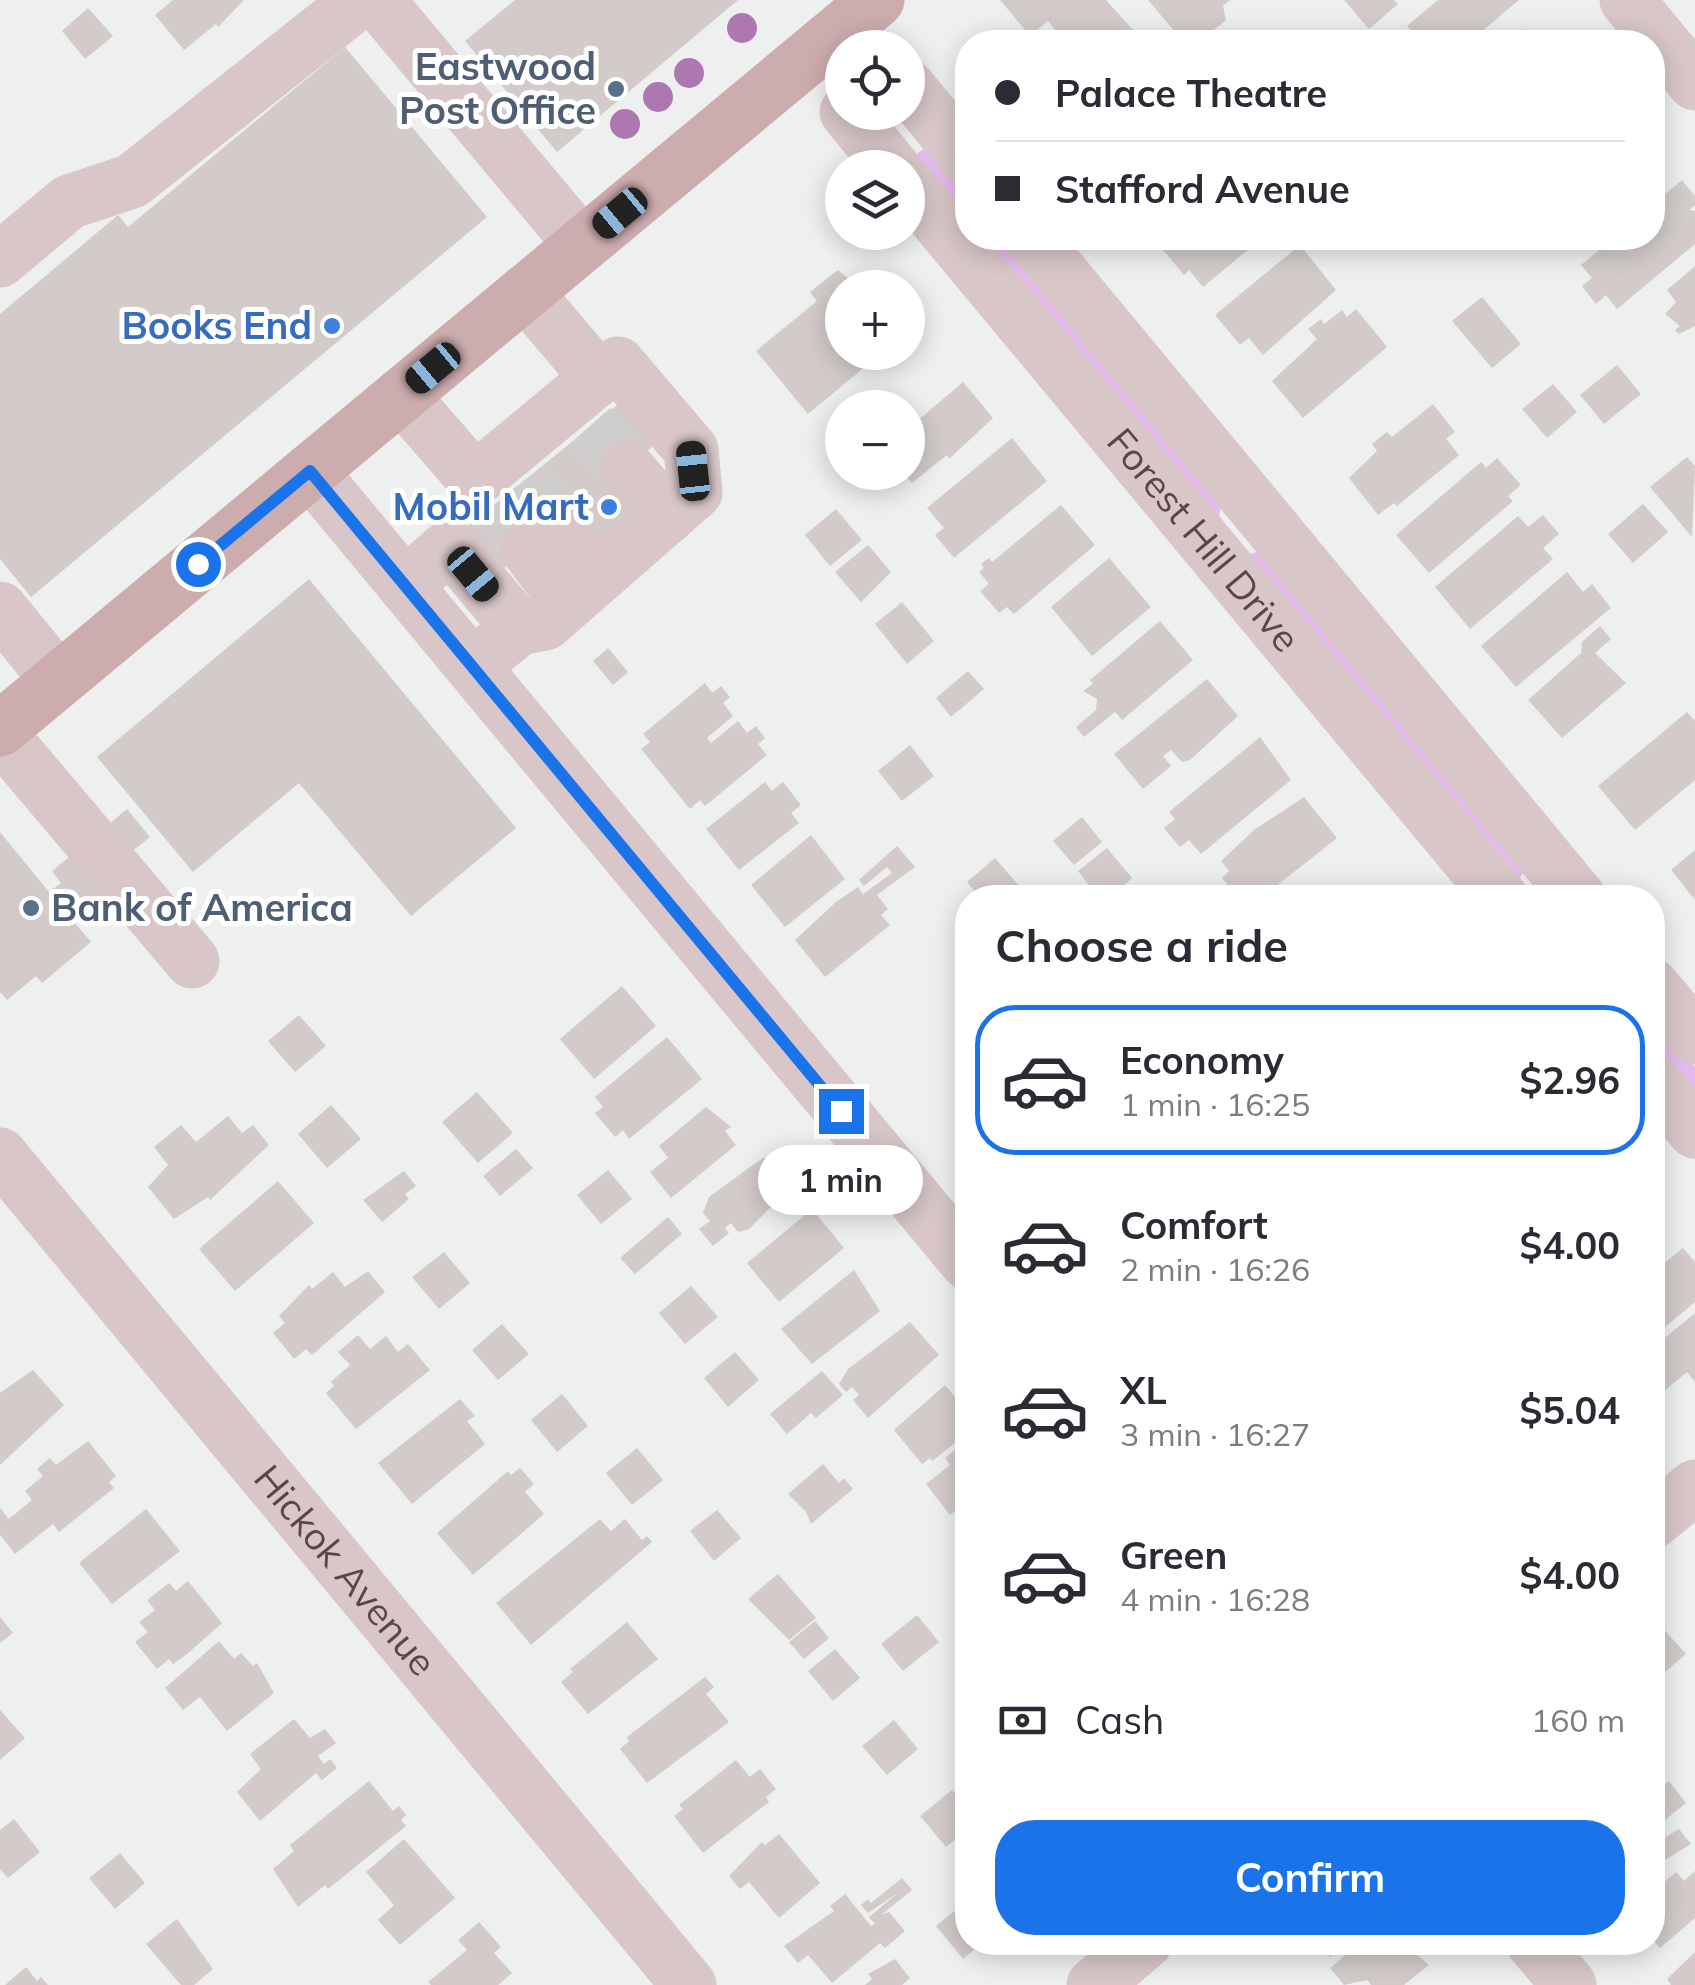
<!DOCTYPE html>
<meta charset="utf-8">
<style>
body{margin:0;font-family:Mulish,sans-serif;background:#f2f2f3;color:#2b2b33;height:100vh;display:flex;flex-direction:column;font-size:38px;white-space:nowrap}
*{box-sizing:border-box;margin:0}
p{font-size:32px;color:#7c7c81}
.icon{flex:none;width:55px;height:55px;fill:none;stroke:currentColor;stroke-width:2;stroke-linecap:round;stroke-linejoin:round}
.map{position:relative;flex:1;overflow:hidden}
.details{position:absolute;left:955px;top:885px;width:710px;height:1070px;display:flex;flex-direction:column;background:#fff;border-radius:40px;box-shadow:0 5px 25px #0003}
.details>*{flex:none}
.top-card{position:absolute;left:955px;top:30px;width:710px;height:220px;border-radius:40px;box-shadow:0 5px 25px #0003;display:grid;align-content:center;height:220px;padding:0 40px;background:#fff}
.tools{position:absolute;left:825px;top:30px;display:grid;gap:20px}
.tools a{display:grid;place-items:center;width:100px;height:100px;border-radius:50%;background:#fff;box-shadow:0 5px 25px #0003;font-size:50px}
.end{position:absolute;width:45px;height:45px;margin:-22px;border:12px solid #1a73e8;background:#fff;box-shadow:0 0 0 5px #fff}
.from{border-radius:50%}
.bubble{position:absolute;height:70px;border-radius:35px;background:#fff;box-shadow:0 5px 25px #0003;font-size:32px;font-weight:700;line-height:70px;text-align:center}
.car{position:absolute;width:30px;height:60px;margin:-30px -15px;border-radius:12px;box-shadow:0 0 8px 2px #0007;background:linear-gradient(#222 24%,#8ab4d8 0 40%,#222 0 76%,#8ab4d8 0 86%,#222 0)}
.top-card b{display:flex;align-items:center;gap:35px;height:95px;font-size:38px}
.top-card b+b{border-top:2px solid #e1e1e2}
.top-card i{width:25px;height:25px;background:#2b2b33}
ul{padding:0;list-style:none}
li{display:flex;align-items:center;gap:30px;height:150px;margin:0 20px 15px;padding:0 20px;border:5px solid transparent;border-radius:40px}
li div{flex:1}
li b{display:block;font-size:38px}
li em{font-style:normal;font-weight:700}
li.active{border-color:#1a73e8}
li>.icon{width:90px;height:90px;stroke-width:1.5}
h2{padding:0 40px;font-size:45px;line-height:120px}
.pay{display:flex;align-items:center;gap:25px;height:110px;padding:0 40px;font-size:38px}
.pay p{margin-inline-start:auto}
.action{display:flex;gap:20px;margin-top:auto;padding:20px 40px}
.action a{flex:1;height:115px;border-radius:40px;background:#1a73e8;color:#fff;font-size:40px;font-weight:700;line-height:115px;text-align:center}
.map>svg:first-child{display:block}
.green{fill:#e6baef}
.building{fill:#d2cbca}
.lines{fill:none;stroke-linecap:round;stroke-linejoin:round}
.minor-tunnel{stroke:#d0cecd;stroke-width:55;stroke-dasharray:55 28;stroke-linecap:butt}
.minor{stroke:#d8c6c8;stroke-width:55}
.major{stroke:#cdacae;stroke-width:55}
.tree{fill:#ad78b1}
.route{stroke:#1a73e8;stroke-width:12}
.service-dot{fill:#5c6f8a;stroke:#fff;stroke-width:4}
.shop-dot{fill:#3f7fe0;stroke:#fff;stroke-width:4}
.labels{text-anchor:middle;stroke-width:10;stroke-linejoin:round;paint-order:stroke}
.service-label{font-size:38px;font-weight:bold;fill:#4e5e75;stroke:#fff;text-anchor:end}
.shop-label{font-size:38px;font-weight:bold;fill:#366cbe;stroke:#fff;text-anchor:end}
.street-label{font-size:38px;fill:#5b4547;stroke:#fff}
</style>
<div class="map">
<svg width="1695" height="1985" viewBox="0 0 1695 1985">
<rect width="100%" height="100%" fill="#edf0ef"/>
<g class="green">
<path d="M925,148l9,3 33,41v42l-55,-77z"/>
<path d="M971,238h34l217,262 -3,17z"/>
<path d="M1259,551l265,320 -4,7 -270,-324z"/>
<path d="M1652,1016l43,51v42l-42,-51z"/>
</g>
<g class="building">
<path d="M173,0h71l-26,27 -2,-3 -32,26 -29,-35z"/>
<path d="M515,0h223l-181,152 -92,-111z"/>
<path d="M1000,0h106l37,41 -78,1 -17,-21 -18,15z"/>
<path d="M1148,0h82l-7,6 3,14 -27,22h-8l-5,-6 -4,4z"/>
<path d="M1344,0h50l4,4 -29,25z"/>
<path d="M1438,0h81l-50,42h-28l-5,-6 -15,6 -14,-16z"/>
<path d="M88,8l25,28 -28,23 -23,-28z"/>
<path d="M1526,29l11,13h-31l12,-9z"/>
<path d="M345,47l142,170 -456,380 -31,-38v-245l118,-99 10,12z"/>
<path d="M1682,180l13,16v9l-6,5 6,1v33l-78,65 -11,-14 -10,9 -14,-18 10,-8 -11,-13 33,-27h38v-33z"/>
<path d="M1153,238h109l-59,49 -14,-17 -5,5z"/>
<path d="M1300,245l36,45 -73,65 -14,-17 -9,7 -25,-30z"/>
<path d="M1695,266v60l-16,8 -4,-4 5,-4 -15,-12 11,-12 -9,-12z"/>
<path d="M838,270l21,18h-17v64h41l-75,62 -52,-63 61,-50 -7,-9z"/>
<path d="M1482,297l39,47 -29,24 -40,-47z"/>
<path d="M1356,309l31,38 -84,71 -31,-37 45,-42 -9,-10 13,-10 3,5 18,-14 5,7z"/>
<path d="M1617,365l24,29 -37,30 -24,-29z"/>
<path d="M963,382l30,36 -44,41 -2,-4 -35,28 -9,-11h5v-43z"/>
<path d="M1553,384l24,28 -30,26 -25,-29z"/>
<path d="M631,394l34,42 -48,40 24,29 -40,33 -24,-29 -85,69 -35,-43z"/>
<path d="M1433,404l22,28 -9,7 13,16 -62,51 -3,-3 -16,12 -29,-37 28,-27 -5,-7 15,-12 5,5z"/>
<path d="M1012,438l35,43 -93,77 -19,-23 9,-7 -17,-20z"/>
<path d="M1687,457l8,9 -3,71 -42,-50z"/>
<path d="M1497,458l24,27 -13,11 5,5 -84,72 -33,-38 85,-73 5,6z"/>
<path d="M1643,504l25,28 -35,31 -25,-29z"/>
<path d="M1061,505l34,40 -81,69 -7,-7 -8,6 -19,-22 9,-7 -10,-12 5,-4 -3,-4 8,-6 3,4z"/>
<path d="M836,509l26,31 -32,26 -25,-31z"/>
<path d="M1543,515l16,19 -16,14 10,11 -83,70 -35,-42 83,-71 10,11z"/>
<path d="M868,545l23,27 -30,30 -26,-30z"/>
<path d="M1109,558l42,49 -59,49 -41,-49z"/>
<path d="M1567,572l16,20 9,-8 19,24 -95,79 -35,-41z"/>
<path d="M309,579l207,249 -105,88 -112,-133 -106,89 -96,-115z"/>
<path d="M902,602l32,39 -27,23 -32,-40z"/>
<path d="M1160,621l33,39 -71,60 -7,-8 -31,25 -8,-10 20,-17 1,-11 -14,-8 10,-7 -3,-4z"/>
<path d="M1600,626l11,13 -16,14 31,30 -64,55 -34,-38 53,-47 1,-11z"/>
<path d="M608,648l20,24 -15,13 -20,-24z"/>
<path d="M968,671l16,18 -33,28 -15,-19z"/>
<path d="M1207,679l31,37 -48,44 -8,2 -11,-12 -8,6 8,10 -28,23 -29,-35z"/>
<path d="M705,683l7,10 9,-7 9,11 -7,6 10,13 -26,22 4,5 27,-22 9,12 9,-7 9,12 -7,6 9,11 -62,51 -5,-6 -10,9 -49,-60 9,-7 -7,-8z"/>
<path d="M1687,712l8,9v59l-60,50 -37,-44z"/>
<path d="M1260,737l31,43 -90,74 -12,-14 -9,7 -16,-19 11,-9 -6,-7z"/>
<path d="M910,745l24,31 -32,25 -24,-30z"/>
<path d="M765,782l7,9 11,-9 18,23 -10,8 8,10 -60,47 -33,-41z"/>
<path d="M1304,797l33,41 -76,60h-10l-6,-7 -7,6 -16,-19 7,-7 -8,-10 33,-31z"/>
<path d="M127,809l23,28 -24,19 12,15 -63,52 16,19 -49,41 -6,-7 -29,24 -7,-8v-160l49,60 12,-9 -9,-12z"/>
<path d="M1082,817l20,25 -28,23 -21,-24z"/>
<path d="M811,835l34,44 -60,48 -34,-42z"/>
<path d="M897,846l18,21 -38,28 11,14 -7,6 9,10 -65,52 -30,-37 41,-38 22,-15 5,7 29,-21 -5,-6 -23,19 -5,-6z"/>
<path d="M1107,848l25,30 -23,20h-10l-21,-27z"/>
<path d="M1695,850v50l-24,-30z"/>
<path d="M995,858l27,31 -10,9h-32l-13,-16z"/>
<path d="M622,986l34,40 -62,53 -34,-40z"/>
<path d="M299,1015l27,31 -31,26 -27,-31z"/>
<path d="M667,1037l35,42 -73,60 -6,-9 -8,7 -20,-24 8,-6 -8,-10z"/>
<path d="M477,1092l36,41 -35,30 -36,-41z"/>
<path d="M331,1105l30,34 -34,29 -29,-34z"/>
<path d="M706,1107l25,20 -6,4 11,14 -65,53 -21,-26 18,-14 -9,-12z"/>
<path d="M228,1116l14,17 11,-8 16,20 -59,55 -2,-3 -34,22 -26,-32 20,-22 -14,-18 27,-22 15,17z"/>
<path d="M516,1149l17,19 -33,28 -17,-20z"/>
<path d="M764,1157l25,32 -40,40 -11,3 -7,-9 -6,5 4,5 -16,13 -14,-17 11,-8 -7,-8 6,-16z"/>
<path d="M608,1170l24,29 -31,25 -24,-29z"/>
<path d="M404,1171l12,15 -11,8 4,5 -27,23 -19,-22z"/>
<path d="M278,1181l36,42 -79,68 -36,-42z"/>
<path d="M812,1209l32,39 -65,54 -32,-39z"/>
<path d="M668,1217l14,17 -47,40 -15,-16z"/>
<path d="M1683,1248l12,14v40l-43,36v-65z"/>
<path d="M444,1252l26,31 -31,26 -27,-32z"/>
<path d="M854,1270l26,41 -68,53 -31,-35z"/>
<path d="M368,1271l17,21 -73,63 -6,-6 -12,10 -21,-26 12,-10 -6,-7 30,-31 3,4 21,-17 12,15z"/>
<path d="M691,1286l27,31 -33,27 -26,-31z"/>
<path d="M1695,1313v69l-8,-10 -35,29v-48l14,-6 -5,-6z"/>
<path d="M910,1322l29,33 -71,63 -15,-18 6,-5 -7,-8 -6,5 -7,-8 9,-15z"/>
<path d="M502,1324l27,30 -31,26 -26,-30z"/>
<path d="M358,1335l12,14 16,-13 12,16 10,-8 22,26 -74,59 -30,-36 8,-7 -3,-4 19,-17 -12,-13z"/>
<path d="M735,1352l24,28 -31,27 -24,-29z"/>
<path d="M33,1370l31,35 -64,60v-72z"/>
<path d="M822,1371l21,24 -27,23 -5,-5 -24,21 -17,-20z"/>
<path d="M945,1385l23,28v20l-36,28 -2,-3 -8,6 -28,-34z"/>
<path d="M562,1394l26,32 -31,26 -26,-32z"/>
<path d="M460,1399l15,17 -8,5 18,23 -73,60 -34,-41z"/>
<path d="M88,1441l28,35 -7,6 5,6 -55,44 -6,-8 -38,30 -15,-19v-27l9,11 23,-19 -7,-9 18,-15 -6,-7 13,-11 6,7z"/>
<path d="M963,1444l5,6v68l-9,-10 -9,7 -24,-31 24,-19 -5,-7z"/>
<path d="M637,1448l26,32 -31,25 -26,-32z"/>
<path d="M823,1464l16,19 5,-5 9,11 -42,35 -5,-12 -18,-18z"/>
<path d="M520,1468l14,16 -9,8 19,22 -71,61 -36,-42 71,-62 3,4z"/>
<path d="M146,1509l34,42 -68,53 -33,-41z"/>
<path d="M717,1510l24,28 -27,23 -24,-30z"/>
<path d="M600,1519l11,12 14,-12 17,21 5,-4 5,6 -121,103 -35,-42z"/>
<path d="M778,1574l38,44 -27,22 -41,-41z"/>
<path d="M188,1581l34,42 -36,32 -13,9 -4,-5 -12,10 -22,-27 13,-10 -9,-10 16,-12 -8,-10 22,-17 7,8z"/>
<path d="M917,1615l22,27 -36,29 -22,-27z"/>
<path d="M0,1617l13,16 -13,10z"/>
<path d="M815,1621l14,17 -25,21 -15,-17z"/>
<path d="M627,1622l31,37 -70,55 -27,-32 12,-10 -3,-3z"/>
<path d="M1661,1626l25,28 -28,24 -6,-5v-43z"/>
<path d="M219,1641l15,18 7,-6 12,13 4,-3 17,30 -47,38 -27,-34 -17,13 -18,-22z"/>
<path d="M835,1649l25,29 -27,23 -25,-30z"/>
<path d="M705,1677l9,10 -8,7 23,28 -82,61 -27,-34 9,-8 -2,-4z"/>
<path d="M0,1710l25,28 -25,22z"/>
<path d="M294,1719l16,19 15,-9 11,14 -18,13 6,8 6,-5 7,9 -15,12 -6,-7 -56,48 -23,-29 24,-23 -11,-15z"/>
<path d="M894,1720l24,29 -31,26 -25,-29z"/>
<path d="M736,1760l14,17 10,-8 16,20 -10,8 3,5 -66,51 -29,-37 9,-7 -4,-4z"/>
<path d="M369,1781l24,30 6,-5 7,9 -5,5 5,6 -78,63 -3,-4 -27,22 -25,-38 21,-18 -4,-6z"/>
<path d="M1669,1781l17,22 -32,26 -2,-35z"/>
<path d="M952,1790l16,19v20l-22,18 -26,-31z"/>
<path d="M14,1819l26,33 -32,26 -8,-9v-39z"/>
<path d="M1679,1829l12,15 -26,16 -13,21v-35z"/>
<path d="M779,1834l41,49 -41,35 -30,-36 -9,7 -11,-13 33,-34 3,3z"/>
<path d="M404,1839l51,59 -55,47 -22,-25 16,-15 -28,-33z"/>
<path d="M120,1853l25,30 -30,26 -26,-31z"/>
<path d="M1695,1871v47l-35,30 -8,-9v-46l24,-21 8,9z"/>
<path d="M902,1878l10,12 -31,25 8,-3 16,19 -20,17 -5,-5 -48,40 -24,-28 -10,8 -14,-17 50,-35 -4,-5 15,-12 26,32 4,-2 -6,-7 30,-25 -31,21 -7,-8 7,-6 3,4z"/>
<path d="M968,1900v42h15l-20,17 -27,-33z"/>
<path d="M177,1919l36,50 -19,16h-13l-35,-41z"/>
<path d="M479,1922l22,25 -7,6 18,20 -14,12h-67l-3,-3 39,-32 -9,-10z"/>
<path d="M1318,1942h28l-16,15z"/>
<path d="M1361,1942h41l27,23 -25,20h-33l-4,-5 -23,5 -14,-17z"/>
<path d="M1695,1952v33h-24l-4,-6z"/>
<path d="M895,1959l15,19 -8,7h-37l7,-6 -4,-5z"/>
<path d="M26,1967l11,14 4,-4 7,8h-43z"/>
</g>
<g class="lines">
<g class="minor-tunnel">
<path d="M590,426l37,42"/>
<path d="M525,480l33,44"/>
<path d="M494,505l34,44"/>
</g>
<g class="minor">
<path d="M377,0l205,245"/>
<path d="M1627,0l68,83"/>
<path d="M908,87l60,73"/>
<path d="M847,112l46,56"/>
<path id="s1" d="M908,185l593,713"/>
<path d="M1032,238l547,660"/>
<path d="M0,260l69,-58 63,-21 228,-181"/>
<path d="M401,395l74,85 123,-102"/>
<path d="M627,468l41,48"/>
<path d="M310,471l658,792"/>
<path d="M558,524l41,52"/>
<path d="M528,549l40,54"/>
<path d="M405,585l45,-39 69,82 -28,23"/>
<path d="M0,609l58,71"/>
<path d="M519,628l26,-5 150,-131 -4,-42 -73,-86 -20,14 -73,-86"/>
<path d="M0,734l192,227"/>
<path d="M1652,986l43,51"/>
<path d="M1652,1080l43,51"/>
<path id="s2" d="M0,1155l689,830"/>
<path d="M1652,1522l43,-35"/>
<path d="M1533,1942l36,43"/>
<path d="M1094,1985l51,-43"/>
</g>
<path class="major" d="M0,729l877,-729"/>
</g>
<g class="tree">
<circle cx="742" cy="28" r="15"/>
<circle cx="689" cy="73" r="15"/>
<circle cx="658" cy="97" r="15"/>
<circle cx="625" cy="124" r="15"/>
</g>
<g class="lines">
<path class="route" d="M198,564l112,-93 531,640"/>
</g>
<g class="service-dot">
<circle cx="616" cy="89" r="10"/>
<circle cx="31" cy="908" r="10"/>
</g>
<g class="shop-dot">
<circle cx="332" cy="326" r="10"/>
<circle cx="609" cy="507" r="10"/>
</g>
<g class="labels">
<g class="service-label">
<text x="596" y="80">Eastwood<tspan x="596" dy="44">Post Office</tspan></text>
<text x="51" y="921" text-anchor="start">Bank of America</text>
</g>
<g class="shop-label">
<text x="312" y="339">Books End</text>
<text x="589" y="520">Mobil Mart</text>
</g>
<g class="street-label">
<text dy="13" stroke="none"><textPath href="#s1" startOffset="462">Forest Hill Drive</textPath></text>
<text dy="13" stroke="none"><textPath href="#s2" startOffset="540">Hickok Avenue</textPath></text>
</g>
</g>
</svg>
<div class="tools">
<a><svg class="icon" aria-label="locate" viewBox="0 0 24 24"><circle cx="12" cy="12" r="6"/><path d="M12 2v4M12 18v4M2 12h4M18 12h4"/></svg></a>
<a><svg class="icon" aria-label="layers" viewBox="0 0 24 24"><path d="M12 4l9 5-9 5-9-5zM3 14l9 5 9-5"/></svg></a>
<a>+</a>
<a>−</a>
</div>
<i class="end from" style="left:198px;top:564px"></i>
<i class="end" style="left:841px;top:1111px"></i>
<div class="bubble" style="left:758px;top:1145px;width:165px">1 min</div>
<i class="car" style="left:620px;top:213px;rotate:230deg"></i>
<i class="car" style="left:433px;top:368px;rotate:230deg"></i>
<i class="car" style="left:693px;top:471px;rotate:354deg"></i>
<i class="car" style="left:473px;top:574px;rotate:140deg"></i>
<div class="top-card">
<b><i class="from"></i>Palace Theatre</b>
<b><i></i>Stafford Avenue</b>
</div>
<section class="details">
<h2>Choose a ride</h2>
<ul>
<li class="active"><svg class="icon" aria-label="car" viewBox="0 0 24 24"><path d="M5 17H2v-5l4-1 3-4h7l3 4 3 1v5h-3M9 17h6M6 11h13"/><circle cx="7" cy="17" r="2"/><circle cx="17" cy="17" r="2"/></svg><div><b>Economy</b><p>1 min · 16:25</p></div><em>$2.96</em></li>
<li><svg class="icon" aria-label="car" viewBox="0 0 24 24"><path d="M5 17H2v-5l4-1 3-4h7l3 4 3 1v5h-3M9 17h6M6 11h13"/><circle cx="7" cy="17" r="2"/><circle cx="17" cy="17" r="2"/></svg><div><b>Comfort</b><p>2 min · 16:26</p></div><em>$4.00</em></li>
<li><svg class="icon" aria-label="car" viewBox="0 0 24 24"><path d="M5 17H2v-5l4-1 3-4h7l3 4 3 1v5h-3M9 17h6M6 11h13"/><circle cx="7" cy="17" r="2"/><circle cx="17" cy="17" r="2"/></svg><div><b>XL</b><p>3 min · 16:27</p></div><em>$5.04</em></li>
<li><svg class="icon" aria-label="car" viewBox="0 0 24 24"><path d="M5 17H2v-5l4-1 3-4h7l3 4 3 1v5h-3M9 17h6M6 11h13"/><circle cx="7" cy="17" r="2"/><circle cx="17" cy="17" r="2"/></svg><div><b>Green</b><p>4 min · 16:28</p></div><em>$4.00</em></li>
</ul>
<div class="pay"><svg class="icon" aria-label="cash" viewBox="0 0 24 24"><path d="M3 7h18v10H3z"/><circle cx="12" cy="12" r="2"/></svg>Cash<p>160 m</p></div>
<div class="action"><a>Confirm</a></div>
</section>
</div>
